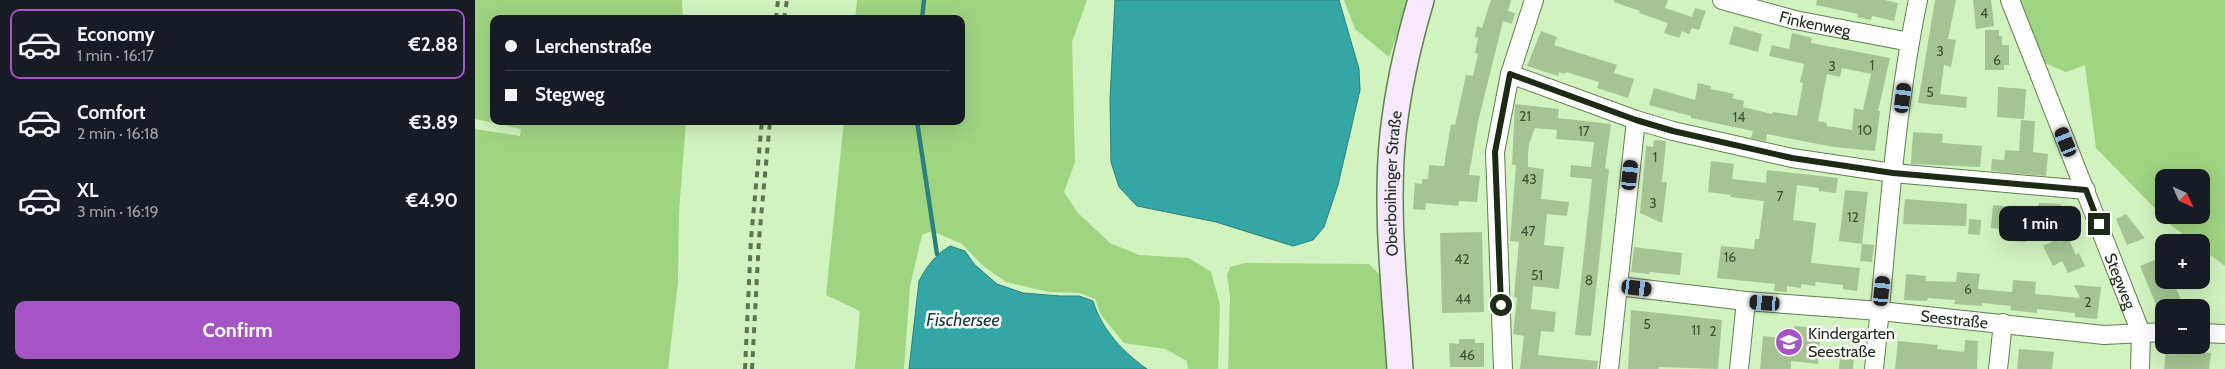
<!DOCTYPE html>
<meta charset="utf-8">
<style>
body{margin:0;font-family:Cabin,sans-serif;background:#20242c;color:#f1f3f6;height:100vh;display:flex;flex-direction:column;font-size:19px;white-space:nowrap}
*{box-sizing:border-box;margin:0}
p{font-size:16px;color:#9ea1a6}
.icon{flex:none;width:28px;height:28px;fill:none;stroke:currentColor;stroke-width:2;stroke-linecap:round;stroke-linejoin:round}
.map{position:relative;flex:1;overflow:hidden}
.panel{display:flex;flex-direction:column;background:#171b24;width:475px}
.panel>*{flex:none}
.banner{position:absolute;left:15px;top:15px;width:475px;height:110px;border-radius:10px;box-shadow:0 5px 20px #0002;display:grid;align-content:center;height:110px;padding:0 15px;background:#171b24}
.needle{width:32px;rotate:135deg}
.fabs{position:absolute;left:1680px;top:169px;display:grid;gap:10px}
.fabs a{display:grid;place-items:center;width:55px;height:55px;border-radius:10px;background:#171b24;box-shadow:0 5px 20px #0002;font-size:25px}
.end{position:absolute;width:22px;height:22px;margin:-11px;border:6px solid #1d2a16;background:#fff;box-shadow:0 0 0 2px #fff}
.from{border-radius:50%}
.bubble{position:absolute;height:35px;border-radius:10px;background:#171b24;box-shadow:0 5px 20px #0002;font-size:16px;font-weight:800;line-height:35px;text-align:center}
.car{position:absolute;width:15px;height:30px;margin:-15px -8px;border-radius:6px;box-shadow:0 0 4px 1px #0007;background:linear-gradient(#222 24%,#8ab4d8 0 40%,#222 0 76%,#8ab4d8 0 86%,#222 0)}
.banner b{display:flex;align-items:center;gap:18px;height:48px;font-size:19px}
.banner b+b{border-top:1px solid #363941}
.banner i{width:12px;height:12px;background:#f1f3f6}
ul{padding:9px 0 0;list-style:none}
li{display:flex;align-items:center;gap:15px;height:70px;margin:0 10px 8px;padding:0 5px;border:2px solid transparent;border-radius:10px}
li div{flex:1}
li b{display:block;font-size:19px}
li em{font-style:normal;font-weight:800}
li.current{border-color:#a454c4}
li>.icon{width:45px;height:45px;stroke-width:1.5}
.cta{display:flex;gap:10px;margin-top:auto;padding:10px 15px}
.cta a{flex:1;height:58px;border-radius:10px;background:#a454c4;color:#fff;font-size:20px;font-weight:800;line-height:58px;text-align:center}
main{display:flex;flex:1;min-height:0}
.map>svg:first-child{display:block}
.green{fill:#9fd481;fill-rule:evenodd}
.water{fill:#34a6a6;stroke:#2d817b}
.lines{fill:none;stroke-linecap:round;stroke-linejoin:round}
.stream{stroke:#2d817b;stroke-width:4.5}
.building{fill:#a4c593;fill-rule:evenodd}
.minor-casing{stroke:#617f50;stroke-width:20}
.secondary-casing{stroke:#617f50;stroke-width:28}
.minor{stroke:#fff;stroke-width:18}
.secondary{stroke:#f6e8fd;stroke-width:25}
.rail{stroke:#5e7353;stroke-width:4;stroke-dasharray:6 6;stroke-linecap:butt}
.route{stroke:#1d2a16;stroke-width:6}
.labels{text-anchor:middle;stroke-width:5;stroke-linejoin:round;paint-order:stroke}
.number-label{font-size:14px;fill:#3f5135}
.street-label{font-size:16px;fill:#1d2a16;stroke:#fff}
.poi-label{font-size:16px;fill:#1d2a16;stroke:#fff;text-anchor:start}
.water-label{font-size:18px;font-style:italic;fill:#193b3b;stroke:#fff}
</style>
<main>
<section class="panel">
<ul>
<li class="current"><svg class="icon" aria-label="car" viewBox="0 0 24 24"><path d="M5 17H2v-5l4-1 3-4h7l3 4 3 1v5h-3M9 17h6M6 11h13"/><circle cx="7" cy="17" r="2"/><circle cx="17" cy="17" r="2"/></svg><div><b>Economy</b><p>1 min · 16:17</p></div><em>€2.88</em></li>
<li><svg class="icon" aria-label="car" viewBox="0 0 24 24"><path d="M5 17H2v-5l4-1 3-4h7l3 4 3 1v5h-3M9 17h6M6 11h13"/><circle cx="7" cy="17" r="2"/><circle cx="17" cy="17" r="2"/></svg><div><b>Comfort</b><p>2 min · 16:18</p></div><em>€3.89</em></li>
<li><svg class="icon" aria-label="car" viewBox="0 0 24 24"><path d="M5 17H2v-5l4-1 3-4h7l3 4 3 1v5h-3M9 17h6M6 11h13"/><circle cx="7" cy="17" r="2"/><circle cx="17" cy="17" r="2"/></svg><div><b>XL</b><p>3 min · 16:19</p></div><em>€4.90</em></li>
</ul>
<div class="cta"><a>Confirm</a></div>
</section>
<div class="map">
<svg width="1750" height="369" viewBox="0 0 1750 369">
<rect width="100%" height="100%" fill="#d1f3bf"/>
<g class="green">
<path d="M0,0h207l1,19h-189v102h192l-7,91 -1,70 -10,87h-193v-240l45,7 1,-7 -46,-10z"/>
<path d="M382,0h230l-15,42 3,120 -11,30 14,21 32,30 29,12 50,3 22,14 9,33 -2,64h-30l-1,-8 -22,-12 -41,-6 -23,-28 -6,-16 -15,-6 -31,-1 -43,-10 -23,-16 -21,-22 -30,-13 -10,4 -12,51 -6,83h-49l5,-58 -34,-16 18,-174h117v-102h-106z"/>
<path d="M869,0h66l-21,57 -34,-28z"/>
<path d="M1544,0h206v266l-24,-18v-6h-7l-22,-16 -76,-78 -11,-83 -19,7 -21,-9zM1689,178h37v37h-37z"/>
<path d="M771,263l123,1 16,16 5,89h-162l2,-73 -3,-21 3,-8z"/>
</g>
<g class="water">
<path d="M640,0h224l20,69 1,21 -22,95 -14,42 -11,13 -20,6 -77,-24 -79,-16 -18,-19 -8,-25 -1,-63z"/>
<path d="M475,246l15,5 9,13 23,20 26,9 37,3h19l14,5c9,29 30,51 54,68h-238l10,-88c8,-15 16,-26 31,-35z"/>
</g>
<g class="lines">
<g class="stream">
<path d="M447,19l2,-19"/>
<path d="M442,121l20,133"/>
</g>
</g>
<g class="building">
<path d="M1016,0h20l-3,11 7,2 -3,11 -9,-3 -25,101 -9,53 11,1 -3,26 -18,-1 -1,5 -32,-3 -1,7 -12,-1 2,-26 7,1v-5h6l1,-14 15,1 7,-42 4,1 11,-50 7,1 5,-22 -3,-1 3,-15 -3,-1 2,-11 5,2z"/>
<path d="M1139,0h54l-3,8 27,9 3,-9 11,3 -7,19 -7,-2 -3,6 -7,-3 -3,7 -15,-5 4,-10 -29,-10 1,-2 -26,-9z"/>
<path d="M1342,0h68l13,3 -4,18 -22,-5 -1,4 -14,-3 1,-3 -42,-9z"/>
<path d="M1460,0h21l-8,39 8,1 -5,27 -7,-2 -4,29 27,3 -1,11 -48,-5z"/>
<path d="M1498,0h18l3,26 -18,3z"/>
<path d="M1259,26l28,8 -4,18 -29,-8z"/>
<path d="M1510,30h14v6h3v9h7v20h-5v5h-19z"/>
<path d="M1066,31l16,6 -3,8 63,20 -3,8 20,6 -6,19 -31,-10 2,-6 -33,-10 -1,2 -6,-2 -1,4 -31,-10z"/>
<path d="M1317,33l20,5 -1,5 79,15 -12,53h2l-5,40 -41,-4 -67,-13 -1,7 -15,-3 2,-7 -62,-13v-2l-42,-11 5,-17 41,12 3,-17 13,3v3l23,5 -2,4 12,3 -1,6 29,7 1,-2 24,4 6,-33 -3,-1 4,-18 -35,-8 3,-11 17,4zM1367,68l29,6 -8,36 -9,-2 -2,22 -25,-4v-3l-9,-2 9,-47 13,3z"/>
<path d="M1523,87l28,2 -2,30 -27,-2z"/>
<path d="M1040,104l44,5 -1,9 53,6 -6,44 4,1 -18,167 -16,-1 17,-156 -22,-2 1,-12 20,2 3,-25 -38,-3 1,-9 -22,-2 -6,16 -1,10v13l16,2 -3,30 28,3 -2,14 -20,-2 -3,31 20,2 -5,42 -26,-3 -2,23 25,3 -2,20 -13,-1 -3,24 60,6 -1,8h-77l4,-33 -11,-2 4,-36 -3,-1 1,-13 4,-42 -9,-1 6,-76h-4z"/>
<path d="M1546,120l14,1 -2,31 15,2 -2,22 -55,-5 1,-12 12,1 1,-10 14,1z"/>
<path d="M1438,132l30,2 -1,9 40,3 -2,21 -69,-3z"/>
<path d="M1179,140l12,1 -4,41h5l-5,41 -22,-10 6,-67 7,1z"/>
<path d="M1236,161l23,3 -2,15 34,4 1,-13 71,8 -2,15 -17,-2v-3l-22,-3 -4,35 23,3 -5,40 49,5 -3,23 -14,-2v-4l-27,-3 -1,4 -14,-2v4l-14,-2v6l-13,-1 1,-7 -58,-6 4,-32 33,3 1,-10h4l5,-38 -34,-4 1,-2 -23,-3z"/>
<path d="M1370,190l23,2 -6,52 -23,-3z"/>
<path d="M1430,199l62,5 -1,22 -63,-2z"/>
<path d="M1564,203l22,1 -1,19 -32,-1 -2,20 -12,-1 1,-11 -24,-2 2,-23 45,4z"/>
<path d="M1651,214l19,24 -18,7 -11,-26z"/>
<path d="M1494,219l12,1 -1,15 -12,-1z"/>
<path d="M1007,232l2,80 -42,1 -2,-80z"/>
<path d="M1585,238v4l8,-4 8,17 3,-2 6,13 -17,7 -6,-12 -9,5 -10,-20z"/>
<path d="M1387,244l12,1 -2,17 -12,-1z"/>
<path d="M1159,247l48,6 -2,22 -30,-3 -1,2 -18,-2z"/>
<path d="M1689,256v24h9l9,23 -11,5h-7v2l-5,2 -19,-46z"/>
<path d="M1482,272l23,2 -2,15 34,3 1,-12 23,2 -1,12 45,4 -6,-13 27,2 -4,32 -22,-2v-4l-38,-4v4l-27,-3 1,-4 -29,-3v3l-28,-2 1,-4 -27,-2 -1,3 -23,-1 2,-26 20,2v5l30,1z"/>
<path d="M1156,310l91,10 -4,49 -59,-2v2h-31z"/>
<path d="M1319,326l27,2 -3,36 -27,-3v8h-31l3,-33 30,3z"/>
<path d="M984,339h16v4h9v24h-34l-1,-24 10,1z"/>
<path d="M1490,340l13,1 -1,28h-82l3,-28 40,4 -1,4 27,3z"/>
<path d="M1691,348l45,5 -2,16h-45z"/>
<path d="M1544,349l35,3 -2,17h-35z"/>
<path d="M1365,355l14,1 -1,13h-14z"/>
</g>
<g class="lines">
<g class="minor-casing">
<g id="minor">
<path id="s1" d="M1247,0l73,20 115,22"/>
<path id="s2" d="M1535,0l131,333 -1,36"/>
<path d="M1035,74l126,46 37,11 119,27 101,15 193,17"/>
<path id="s3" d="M1143,286l128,15 134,10 224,24 60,-3"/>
<path d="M1726,333l24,1"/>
<path d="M1028,369l-8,-217 15,-78 24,-74"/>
<path d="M1134,369l27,-249"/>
<path d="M1264,369l7,-68"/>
<path d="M1399,369c13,-123 19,-248 44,-369"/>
<path d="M1523,369l5,-46"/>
</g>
</g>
<g class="secondary-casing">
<g id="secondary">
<path id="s4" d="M925,369c-5,-78 -15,-158 -7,-235 5,-46 15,-90 28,-134"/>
</g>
</g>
<use href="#minor" class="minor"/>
<use href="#secondary" class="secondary"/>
<g class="rail">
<path d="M301,19l2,-19"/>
<path d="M309,19l3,-19"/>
<path d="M270,369l6,-130 11,-118"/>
<path d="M277,369l7,-130 11,-118"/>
</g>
</g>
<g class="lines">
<path class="route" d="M1026,305l-6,-153 15,-78 126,46 37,11 119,27 101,15 193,17 13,34"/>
</g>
<defs>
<g id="school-disc" transform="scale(1.4375)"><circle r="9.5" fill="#a454c4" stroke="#fff"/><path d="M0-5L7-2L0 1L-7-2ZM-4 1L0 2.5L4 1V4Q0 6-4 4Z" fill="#fff"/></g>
</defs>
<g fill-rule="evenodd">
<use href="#school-disc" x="1314" y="342"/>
</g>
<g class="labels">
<g class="number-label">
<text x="1509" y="18">4</text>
<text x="1465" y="56">3</text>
<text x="1522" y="65">6</text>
<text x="1397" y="70">1</text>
<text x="1357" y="71">3</text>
<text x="1455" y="97">5</text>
<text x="1050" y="121">21</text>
<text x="1264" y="122">14</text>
<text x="1390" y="135">10</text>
<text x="1109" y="136">17</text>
<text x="1180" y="162">1</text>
<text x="1054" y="184">43</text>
<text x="1305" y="201">7</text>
<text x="1178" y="208">3</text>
<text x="1378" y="222">12</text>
<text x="1053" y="236">47</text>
<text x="1255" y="262">16</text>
<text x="987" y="264">42</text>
<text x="1062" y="280">51</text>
<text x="1114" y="285">8</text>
<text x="1493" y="294">6</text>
<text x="988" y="304">44</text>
<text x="1613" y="307">2</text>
<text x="1172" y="329">5</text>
<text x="1221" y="335">11</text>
<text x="1238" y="336">2</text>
<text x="992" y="360">46</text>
</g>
<g class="street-label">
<text dy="6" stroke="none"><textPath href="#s1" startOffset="96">Finkenweg</textPath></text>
<text dy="6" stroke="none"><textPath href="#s4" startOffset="186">Oberboihinger Straße</textPath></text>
<text dy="6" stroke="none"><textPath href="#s2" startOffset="302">Stegweg</textPath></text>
<text dy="6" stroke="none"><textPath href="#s3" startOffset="338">Seestraße</textPath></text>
</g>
<g class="poi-label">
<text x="1333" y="339">Kindergarten<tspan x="1333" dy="18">Seestraße</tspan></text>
</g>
<g class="water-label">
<text x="488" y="326">Fischersee</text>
</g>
</g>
</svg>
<div class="fabs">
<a><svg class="needle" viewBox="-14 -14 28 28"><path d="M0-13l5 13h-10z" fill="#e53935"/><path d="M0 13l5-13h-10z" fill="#9ea1a6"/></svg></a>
<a>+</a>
<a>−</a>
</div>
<i class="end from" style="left:1026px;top:305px"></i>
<i class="end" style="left:1624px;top:224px"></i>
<div class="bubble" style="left:1524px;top:206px;width:82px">1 min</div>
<i class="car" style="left:1428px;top:98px;rotate:7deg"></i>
<i class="car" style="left:1591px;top:142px;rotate:338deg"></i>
<i class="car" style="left:1155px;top:175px;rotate:6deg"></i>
<i class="car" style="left:1162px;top:288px;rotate:97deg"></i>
<i class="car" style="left:1407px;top:291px;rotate:6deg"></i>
<i class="car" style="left:1290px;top:303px;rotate:274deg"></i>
<div class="banner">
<b><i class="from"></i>Lerchenstraße</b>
<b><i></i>Stegweg</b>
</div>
</div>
</main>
